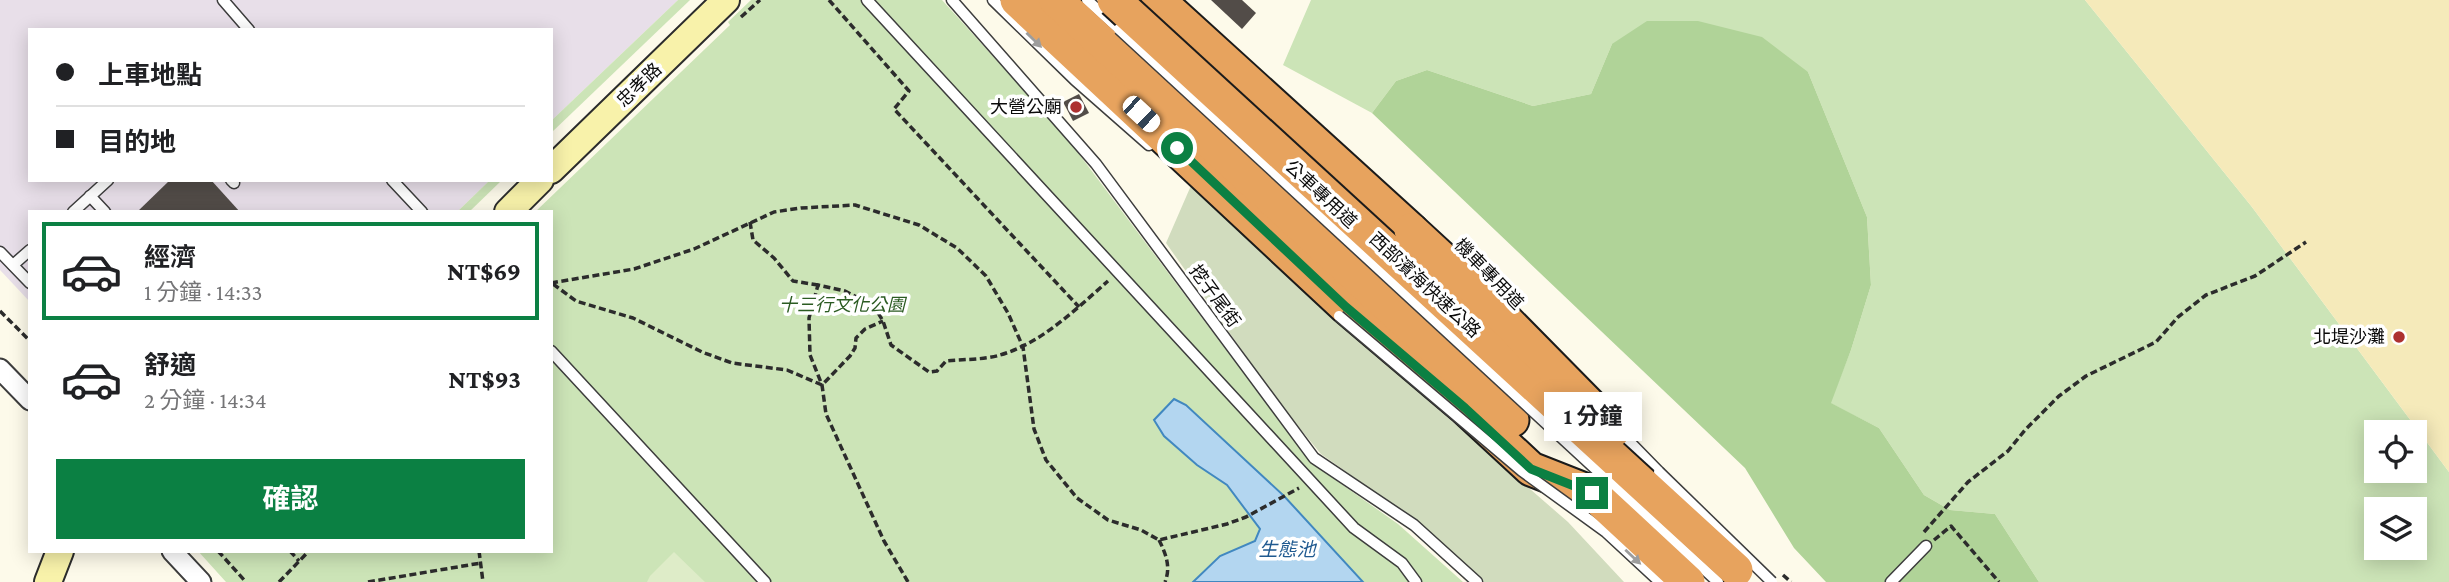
<!DOCTYPE html>
<html lang="zh-TW">
<meta charset="utf-8">
<style>
body{margin:0;font-family:"Crimson Pro","Noto Sans TC",serif;background:#f2f2f2;color:#202124;height:100vh;display:flex;flex-direction:column;font-size:26px;white-space:nowrap}
*{box-sizing:border-box;margin:0}
p{font-size:23px;color:#757577}
.icon{flex:none;width:38px;height:38px;fill:none;stroke:currentColor;stroke-width:2;stroke-linecap:round;stroke-linejoin:round}
.map{position:relative;flex:1;overflow:hidden}
.drawer{position:absolute;left:28px;top:210px;width:525px;height:343px;display:flex;flex-direction:column;background:#fff;border-radius:0px;box-shadow:0 4px 18px #0003}
.drawer>*{flex:none}
.banner{position:absolute;left:28px;top:28px;width:525px;height:154px;border-radius:0px;box-shadow:0 4px 18px #0003;display:grid;align-content:center;height:154px;padding:0 28px;background:#fff}
.controls{position:absolute;left:2364px;top:420px;display:grid;gap:14px}
.controls a{display:grid;place-items:center;width:63px;height:63px;border-radius:0px;background:#fff;box-shadow:0 4px 18px #0003;font-size:35px}
.end{position:absolute;width:32px;height:32px;margin:-16px;border:9px solid #0b8043;background:#fff;box-shadow:0 0 0 4px #fff}
.from{border-radius:50%}
.bubble{position:absolute;height:49px;border-radius:0px;background:#fff;box-shadow:0 4px 18px #0003;font-size:23px;font-weight:700;line-height:49px;text-align:center}
.car{position:absolute;width:21px;height:42px;margin:-21px -10px;border-radius:9px;box-shadow:0 0 5px 2px #0007;background:linear-gradient(#fff 24%,#345 0 40%,#fff 0 76%,#345 0 86%,#fff 0)}
.banner b{display:flex;align-items:center;gap:24px;height:66px;font-size:26px}
.banner b+b{border-top:2px solid #e0e0e0}
.banner i{width:18px;height:18px;background:#202124}
ul{padding:12px 0 0;list-style:none}
li{display:flex;align-items:center;gap:21px;height:98px;margin:0 14px 10px;padding:0 14px;border:4px solid transparent;border-radius:0px}
li div{flex:1}
li b{display:block;font-size:26px}
li em{font-style:normal;font-weight:700}
li.active{border-color:#0b8043}
li>.icon{width:63px;height:63px;stroke-width:1.5}
.primary-button{display:flex;gap:14px;margin-top:auto;padding:14px 28px}
.primary-button a{flex:1;height:80px;border-radius:0px;background:#0b8043;color:#fff;font-size:28px;font-weight:700;line-height:80px;text-align:center}
.map>svg:first-child{display:block}
.industrial{fill:#e8dfe9}
.green{fill:#cce4b7;fill-rule:evenodd}
.forest{fill:#b0d398}
.sand{fill:#f5eaba}
.cemetery{fill:#d1dcbe}
.pitch{fill:#deecc8}
.water{fill:#b3d6f0;stroke:#4188c0;stroke-width:2}
.building{fill:#524c48}
.lines{fill:none;stroke-linecap:round;stroke-linejoin:round}
.lane-casing{stroke:#3d3d3d;stroke-width:13}
.street-casing{stroke:#3d3d3d;stroke-width:23}
.secondary-casing{stroke:#2c2c2c;stroke-width:30}
.highway-casing{stroke:#1b1b1b;stroke-width:37}
.path{stroke:#2c2c2c;stroke-width:3.5;stroke-dasharray:7 3.5;stroke-linecap:butt}
.lane{stroke:#fff;stroke-width:10}
.street{stroke:#fff;stroke-width:19}
.secondary{stroke:#f8f2aa;stroke-width:26}
.highway{stroke:#e7a35e;stroke-width:33}
.lane-bridge-casing{stroke:#3d3d3d;stroke-width:13;stroke-linecap:butt}
.highway-bridge-casing{stroke:#1b1b1b;stroke-width:37;stroke-linecap:butt}
.lane-bridge{stroke:#fff;stroke-width:10}
.highway-bridge{stroke:#e7a35e;stroke-width:33}
.oneway{fill:#9d9d9d}
.route{stroke:#0b8043;stroke-width:9}
.poi-dot{fill:#ad3030;stroke:#fff;stroke-width:2.5}
.labels{text-anchor:middle;stroke-width:7;stroke-linejoin:round;paint-order:stroke}
.street-label{font-size:18px;fill:#0a0a0a;stroke:#fff}
.poi-label{font-size:18px;fill:#0a0a0a;stroke:#fff;text-anchor:end}
.park-label{font-size:18px;font-style:italic;fill:#2b5b22;stroke:#fff}
.water-label{font-size:19px;font-style:italic;fill:#205a90;stroke:#fff}
</style>
<div class="map">
<svg width="2449" height="582" viewBox="0 0 2449 582">
<rect width="100%" height="100%" fill="#fdfaea"/>
<path class="industrial" d="M0,0h678l-127,121v-91h-521v150h460l-33,32h-427v90l-30,-32z"/>
<g class="green">
<path d="M678,0h12l-139,133v-12z"/>
<path d="M751,0h191l125,138 243,324 88,62 65,58h-1237l-28,-31h353v-339h-16l195,-187 -2,-3z"/>
<path d="M1311,0h774l167,207 197,265v110h-410l-44,-68 -45,-4 -26,-15 -45,-67 -49,-25 21,-53 20,-65 -4,-68 -59,-145 -196,-28 -21,50 -58,12 -106,-36 -31,11 -24,32 -89,-48zM2376,432h39v39h-39zM2376,509h39v39h-39z"/>
<path d="M490,180h12l-33,32h-12z"/>
</g>
<path class="forest" d="M1647,21h51l64,16 46,35 59,145 4,68 -20,65 -20,53 48,25 45,67 26,15 45,4 44,68h-213l-32,-34 -49,-80 -373,-355 24,-32 31,-11 106,36 58,-12 21,-50z"/>
<path class="sand" d="M2085,0h364v472l-197,-265z"/>
<path class="cemetery" d="M1193,181l149,145 226,196 56,60h-140l-78,-68 -85,-60 -39,-47 -116,-164z"/>
<path class="pitch" d="M674,552l31,30h-58l3,-6z"/>
<path class="water" d="M1174,399l12,6 98,91 79,86h-170l27,-26 35,-15 5,-12 -33,-44 -30,-20 -33,-29 -10,-16z"/>
<g class="building">
<path d="M1211,0h31l14,13 -14,16z"/>
<path d="M1079,94l10,19 -16,8 -10,-19z"/>
<path d="M170,180h41l29,32h-103z"/>
</g>
<g class="lines">
<g class="lane-casing">
<g id="lane">
<path d="M223,0l26,30"/>
<path d="M867,0l487,528 48,35 14,19"/>
<path d="M952,0l144,164 218,294 100,67 63,57"/>
<path d="M993,0l82,80 74,65"/>
<path d="M1087,0l32,29"/>
<path d="M231,180l3,3"/>
<path d="M392,180l30,32"/>
<path d="M90,196l15,16"/>
<path d="M73,212l35,-32"/>
<path d="M0,252l30,31"/>
<path d="M13,265l17,-15"/>
<path d="M551,351l214,231"/>
<path d="M1618,430l41,42"/>
<path d="M1891,582l35,-36"/>
</g>
</g>
<g class="street-casing">
<g id="street">
<path d="M0,369l30,31"/>
<path d="M172,551l29,31"/>
</g>
</g>
<g class="secondary-casing">
<g id="secondary">
<path d="M551,170l175,-170"/>
<path d="M508,212l32,-32"/>
<path d="M48,582l12,-31"/>
</g>
</g>
<g class="highway-casing">
<g id="highway">
<path d="M1017,0l329,307 119,101 66,61 61,24"/>
<path d="M1056,0l456,420"/>
<path d="M1158,0l253,230"/>
</g>
</g>
<g class="path">
<path d="M829,0l80,91 -15,18 185,198"/>
<path d="M741,17l19,-17"/>
<path d="M750,222l3,18 21,18 19,23 25,4"/>
<path d="M551,283l83,-14 60,-20 80,-37 27,-4 54,-3 64,20 38,23 29,28 22,37 15,34 11,82 12,31 31,38 31,22 33,10 18,10 68,-16 19,-7 53,-29"/>
<path d="M553,284l23,17 57,17 69,34 30,11 55,7 35,15 28,-29 5,-8 1,-10 9,-9 18,-8"/>
<path d="M0,311l30,30"/>
<path d="M1924,532l44,-50 40,-31 17,-21 34,-34 27,-20 70,-34 22,-25 28,-22 49,-19 51,-34"/>
<path d="M1159,540c7,14 12,27 6,42"/>
<path d="M1934,540l17,-14 48,56"/>
<path d="M218,551l28,31"/>
<path d="M290,551l9,10"/>
<path d="M479,551l4,31"/>
<path d="M1783,575l8,7"/>
<path d="M279,582l30,-31"/>
<path d="M368,582l113,-19"/>
<path d="M908,582l-24,-41 -58,-127 -4,-29 -12,-30 -1,-37 9,-33 27,6 29,15 9,15 8,24 38,27 8,-1 9,-10c17,-2 38,-1 54,-6 42,-12 76,-46 108,-74"/>
</g>
<use href="#lane" class="lane"/>
<use href="#street" class="street"/>
<use href="#secondary" class="secondary"/>
<use href="#highway" class="highway"/>
<g class="lane-bridge-casing">
<g id="lane-bridge">
<path d="M1119,29l599,553"/>
<path d="M1339,316l183,155 84,61 54,50"/>
<path d="M1659,472l113,110"/>
</g>
</g>
<g class="highway-bridge-casing">
<g id="highway-bridge">
<path d="M1114,0l622,570"/>
<path d="M1411,230l64,59 139,141"/>
<path d="M1592,493l96,89"/>
</g>
</g>
<use href="#lane-bridge" class="lane-bridge"/>
<use href="#highway-bridge" class="highway-bridge"/>
</g>
<defs><path id="oneway-solid" d="M-6-.8H1V-3.2L6.5 0L1 3.2V.8H-6Z" transform="scale(1.75)"/></defs>
<g class="oneway">
<use href="#oneway-solid" transform="translate(1034 40) rotate(44)"/>
<use href="#oneway-solid" transform="translate(1633 557) rotate(43)"/>
</g>
<g class="lines">
<path class="route" d="M1177,148l169,159 119,101 66,61 61,24"/>
</g>
<g class="poi-dot">
<circle cx="1076" cy="107" r="7"/>
<circle cx="2399" cy="337" r="7"/>
</g>
<g class="labels">
<g class="street-label">
<text transform="translate(639 85) rotate(-44)" y="6">忠孝路</text>
<text transform="translate(1321 194) rotate(43)" y="6">公車專用道</text>
<text transform="translate(1489 274) rotate(46)" y="6">機車專用道</text>
<text transform="translate(1425 285) rotate(43)" y="6">西部濱海快速公路</text>
<text transform="translate(1215 296) rotate(54)" y="6">挖子尾街</text>
</g>
<g class="poi-label">
<text x="1062" y="113">大營公廟</text>
<text x="2385" y="343">北堤沙灘</text>
</g>
<g class="park-label">
<text x="842" y="311">十三行文化公園</text>
</g>
<g class="water-label">
<text x="1287" y="556">生態池</text>
</g>
</g>
</svg>
<div class="controls">
<a><svg class="icon" aria-label="locate" viewBox="0 0 24 24"><circle cx="12" cy="12" r="6"/><path d="M12 2v4M12 18v4M2 12h4M18 12h4"/></svg></a>
<a><svg class="icon" aria-label="layers" viewBox="0 0 24 24"><path d="M12 4l9 5-9 5-9-5zM3 14l9 5 9-5"/></svg></a>
</div>
<i class="end from" style="left:1177px;top:148px"></i>
<i class="end" style="left:1592px;top:493px"></i>
<div class="bubble" style="left:1544px;top:392px;width:98px">1 分鐘</div>
<i class="car" style="left:1141px;top:114px;rotate:133deg"></i>
<div class="banner">
<b><i class="from"></i>上車地點</b>
<b><i></i>目的地</b>
</div>
<section class="drawer">
<ul>
<li class="active"><svg class="icon" aria-label="car" viewBox="0 0 24 24"><path d="M5 17H2v-5l4-1 3-4h7l3 4 3 1v5h-3M9 17h6M6 11h13"/><circle cx="7" cy="17" r="2"/><circle cx="17" cy="17" r="2"/></svg><div><b>經濟</b><p>1 分鐘 · 14:33</p></div><em>NT$69</em></li>
<li><svg class="icon" aria-label="car" viewBox="0 0 24 24"><path d="M5 17H2v-5l4-1 3-4h7l3 4 3 1v5h-3M9 17h6M6 11h13"/><circle cx="7" cy="17" r="2"/><circle cx="17" cy="17" r="2"/></svg><div><b>舒適</b><p>2 分鐘 · 14:34</p></div><em>NT$93</em></li>
</ul>
<div class="primary-button"><a>確認</a></div>
</section>
</div>
